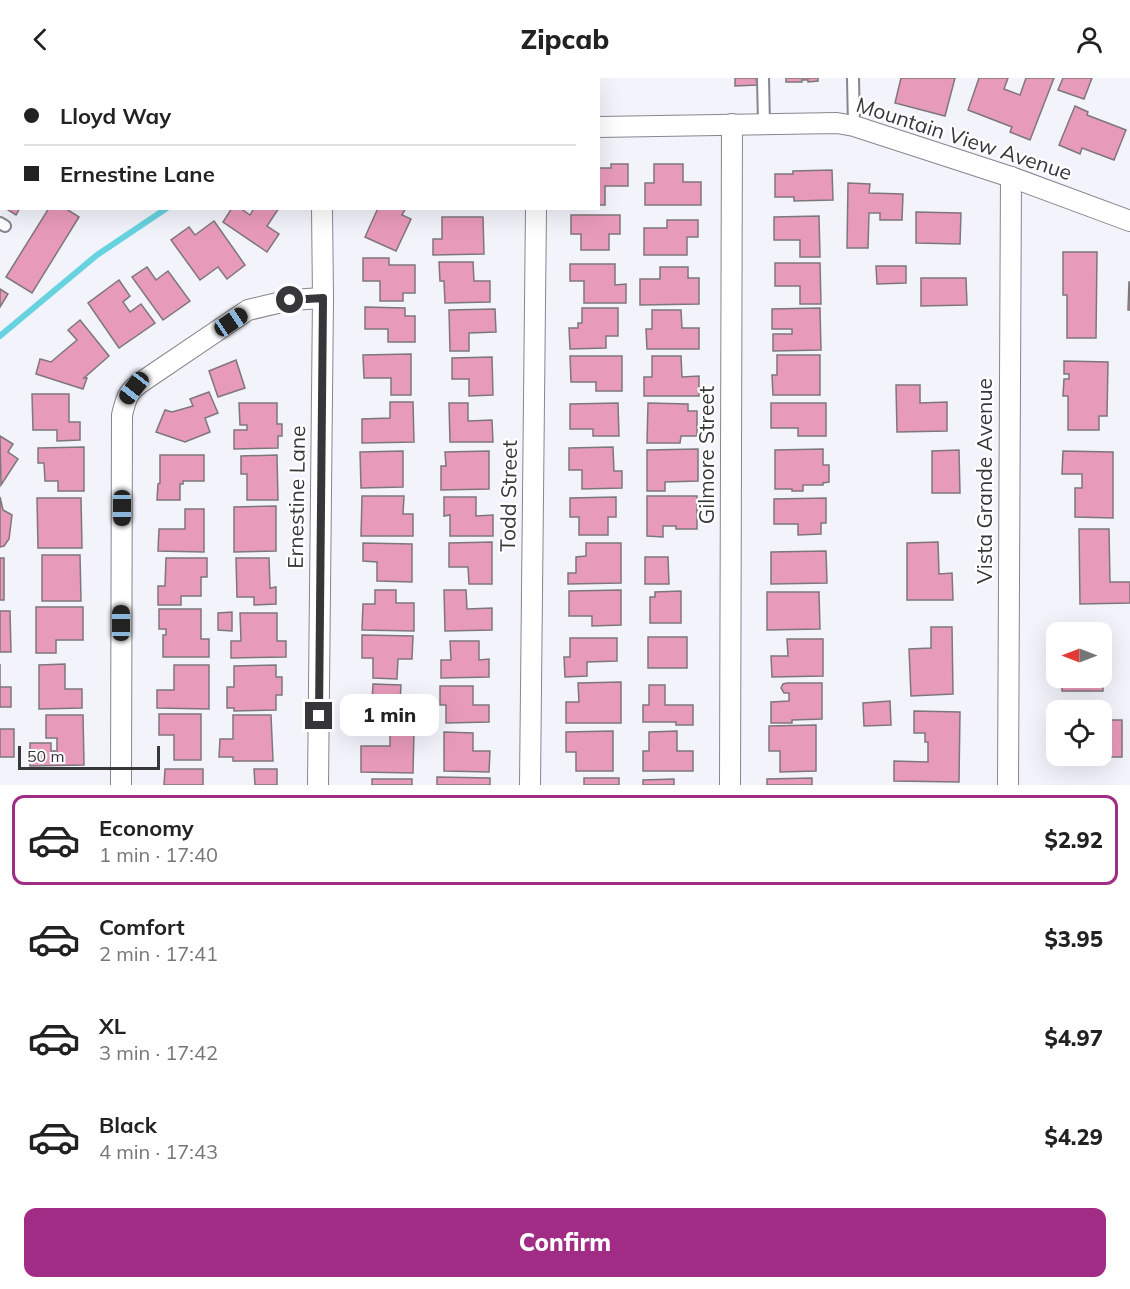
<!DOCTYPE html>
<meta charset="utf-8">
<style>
body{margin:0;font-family:Mulish,sans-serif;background:#f2f2f2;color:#222;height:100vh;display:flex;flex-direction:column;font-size:22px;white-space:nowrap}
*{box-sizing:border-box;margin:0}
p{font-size:20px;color:#767676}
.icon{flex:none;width:33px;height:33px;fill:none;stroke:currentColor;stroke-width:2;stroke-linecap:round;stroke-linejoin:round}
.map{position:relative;height:707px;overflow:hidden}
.panel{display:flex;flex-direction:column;background:#fff;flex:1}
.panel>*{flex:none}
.top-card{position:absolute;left:0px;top:0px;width:600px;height:132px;box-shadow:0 6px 24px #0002;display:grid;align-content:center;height:132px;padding:0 24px;background:#fff}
.needle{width:39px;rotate:270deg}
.tools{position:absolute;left:1046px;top:544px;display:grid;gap:12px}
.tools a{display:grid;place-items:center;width:66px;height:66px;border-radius:12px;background:#fff;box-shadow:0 6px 24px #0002;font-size:30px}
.scale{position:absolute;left:18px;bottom:15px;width:142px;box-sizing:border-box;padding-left:6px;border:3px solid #37373a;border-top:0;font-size:16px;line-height:21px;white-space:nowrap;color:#37373a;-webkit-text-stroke:4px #fff;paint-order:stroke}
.end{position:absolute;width:27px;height:27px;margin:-14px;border:8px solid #37373a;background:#fff;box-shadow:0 0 0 3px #fff}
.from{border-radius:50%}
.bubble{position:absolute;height:42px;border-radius:12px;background:#fff;box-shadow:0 6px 24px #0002;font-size:20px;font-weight:800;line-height:42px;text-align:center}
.car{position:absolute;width:18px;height:36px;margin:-18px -9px;border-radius:8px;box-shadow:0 0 4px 2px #0007;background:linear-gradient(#222 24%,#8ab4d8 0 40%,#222 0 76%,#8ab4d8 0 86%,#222 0)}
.top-card b{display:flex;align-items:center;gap:21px;height:57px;font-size:22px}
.top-card b+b{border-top:2px solid #e0e0e0}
.top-card i{width:15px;height:15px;background:#222}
ul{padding:10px 0 0;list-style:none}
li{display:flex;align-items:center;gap:18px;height:90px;margin:0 12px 9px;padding:0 12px;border:3px solid transparent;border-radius:12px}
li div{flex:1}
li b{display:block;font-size:22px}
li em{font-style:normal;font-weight:800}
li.selected{border-color:#a12c85}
li>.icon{width:54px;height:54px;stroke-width:1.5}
.cta{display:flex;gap:12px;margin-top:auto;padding:12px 24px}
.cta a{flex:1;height:69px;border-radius:12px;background:#a12c85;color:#fff;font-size:24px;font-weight:800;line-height:69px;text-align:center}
header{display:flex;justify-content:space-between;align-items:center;height:78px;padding:0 24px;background:#fff;font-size:27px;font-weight:800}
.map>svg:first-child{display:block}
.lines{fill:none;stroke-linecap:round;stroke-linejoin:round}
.stream{stroke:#67d3e0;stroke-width:6}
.building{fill:#e89aba;stroke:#7e7779;stroke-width:1.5}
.service-casing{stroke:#86878e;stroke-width:14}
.minor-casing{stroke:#86878e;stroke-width:22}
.service{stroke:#fff;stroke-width:10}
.minor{stroke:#fff;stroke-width:20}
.route{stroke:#37373a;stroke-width:8}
.labels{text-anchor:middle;stroke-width:4.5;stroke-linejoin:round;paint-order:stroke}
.street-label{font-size:21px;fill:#37373a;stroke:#fff}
</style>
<header><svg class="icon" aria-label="back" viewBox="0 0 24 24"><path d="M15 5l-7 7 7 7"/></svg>Zipcab<svg class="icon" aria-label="person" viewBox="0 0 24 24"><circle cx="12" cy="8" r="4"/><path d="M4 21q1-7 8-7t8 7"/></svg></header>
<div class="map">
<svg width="1130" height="707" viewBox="0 0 1130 707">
<rect width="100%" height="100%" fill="#f2f3fb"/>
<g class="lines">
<g class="stream">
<path d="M342,2l2,-2"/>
<path d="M0,258l97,-81 70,-47"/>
</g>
</g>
<g class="building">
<path d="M0,0h30l-1,2h-27v7h-2z"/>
<path d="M53,0h35l3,2h-39z"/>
<rect x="398" y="0" width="23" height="2"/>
<path d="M549,0h46v2l-46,-1z"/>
<path d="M735,0h21l1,7 -22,1z"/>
<path d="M786,0h32v3l-10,1v-2h-6v2h-16z"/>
<path d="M901,0h54l-10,38 -50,-13z"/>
<path d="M979,0h29l-4,11 16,6 6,-17h28l-24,62 -20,-8 2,-5 -44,-17z"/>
<path d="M1063,0h29l-8,21 -26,-9z"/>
<path d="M1075,28l13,6 -1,3 39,15 -12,30 -32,-12 -2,6 -21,-9z"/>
<path d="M0,34l2,1v41l-2,-1z"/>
<path d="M611,86h17v22h-23v19h-7v-37h13z"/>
<path d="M654,86h29v18h18v23h-56v-22h9z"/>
<path d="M0,87l2,1v40l-2,-1z"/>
<path d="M832,92l1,30 -39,1v-4h-19v-23h18v-3z"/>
<path d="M848,105l22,1 -1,9 34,1 -1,26h-22v-7h-11l-1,35h-21z"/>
<path d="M5,130h15l-4,7z"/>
<path d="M49,130h16l14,9 -47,76 -26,-16z"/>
<path d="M232,130h8l10,7 4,-7h25l-12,18 12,8 -12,18 -44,-30z"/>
<path d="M378,130h28l-4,7 9,4 -15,32 -31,-14z"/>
<path d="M916,134l45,1 -1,31 -44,-1z"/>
<path d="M571,137h49v19h-11v16h-28v-16h-10z"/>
<path d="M819,138l1,41h-20v-17h-26v-23z"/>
<path d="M442,139h41l1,37 -51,1v-16h9z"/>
<path d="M667,142h31v17h-11v18h-43v-27h23z"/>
<path d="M214,143l31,44 -18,14 -9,-12 -18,13 -29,-40 18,-13 6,8z"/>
<path d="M1063,174h34l-1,86h-29v-43h-4z"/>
<path d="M363,180h26v7h26v28h-12v8h-23v-20h-17z"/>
<path d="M439,184h34l1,19h16v21l-45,1 -1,-22h-4z"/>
<path d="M775,185h45l1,41h-21v-18h-25z"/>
<path d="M570,186h45v21l11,-1v19h-42v-22h-14z"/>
<path d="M876,188h30v17l-29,1z"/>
<path d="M147,189l9,13 12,-9 22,30 -27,19 -31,-43z"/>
<path d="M660,189h28v11h11v26l-59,1v-26h20z"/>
<path d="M921,200h45l1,27 -46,1z"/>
<path d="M119,202l11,16 -7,6 7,10 11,-8 14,19 -36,25 -31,-45z"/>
<path d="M1129,204h1v28h-2z"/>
<path d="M0,211l8,5 -8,13z"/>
<path d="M365,229l40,1v8h10v26h-27v-13h-23z"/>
<path d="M582,230h36v28h-12v12l-36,1 -1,-21h9v-5h4z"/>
<path d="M820,230l1,42 -48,1v-17h19v-5h-20v-20z"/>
<path d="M495,231l1,23 -27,1v18h-19l-1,-41z"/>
<path d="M652,232h29l1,18h17v21h-52l-1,-20h6z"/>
<path d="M80,242l29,36 -25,22h3l-4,11 -47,-15 4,-15 11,3 26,-22 -9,-10z"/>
<path d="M411,276v41h-20v-17h-27l-1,-23z"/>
<path d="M777,277h43v40h-47l-1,-20h5z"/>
<path d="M570,278h52v35h-26v-9h-25z"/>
<path d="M652,278h29l1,21 17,-1v20h-55v-19h8z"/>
<path d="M492,279l1,38 -24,1v-17h-17v-21z"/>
<path d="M236,282l9,28 -27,9 -9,-26z"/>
<path d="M1064,283l44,1 -1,54h-8v14h-31v-34h-5l1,-17h5v-5h-5z"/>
<path d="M896,307h24v18l27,-1v29l-50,1z"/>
<path d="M209,314l9,21 -13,5 5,14 -25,10 -29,-10 9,-22 7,2 21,-6 -3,-7z"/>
<path d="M32,316h37v28h11v18l-23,1v-11h-24z"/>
<path d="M390,324h23l1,40 -52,1v-24l28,-1z"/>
<path d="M239,325h38v21h5v12h-4v12l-44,1v-19h13v-5h-7z"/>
<path d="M449,325h19v18l24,-1 1,22h-43z"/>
<path d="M618,325l1,33h-26v-7h-23v-25z"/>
<path d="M648,325l40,1v7h9v25h-16l-1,7h-33z"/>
<path d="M771,325h55v33h-28v-8h-27z"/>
<path d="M0,358l13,8 -5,8 10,7 -17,26z"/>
<path d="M84,369v44h-26v-10h-13l-1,-18h-6v-15z"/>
<path d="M613,369l1,24h8v17l-40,1v-19h-13v-22z"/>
<path d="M698,371v32l-33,1v9h-18v-41z"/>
<path d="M823,371v16h6v17l-6,1v2h-20v6h-11v-2h-17v-39z"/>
<path d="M959,372l1,43h-28v-42z"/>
<path d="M403,373v36l-42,1 -1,-36z"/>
<path d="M489,373v38l-48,1v-24h5l-1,-14z"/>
<path d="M1063,373l50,1v66l-38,-1v-29h7v-14h-20z"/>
<path d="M160,377h44v26h-21v3h-3v16h-23l1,-16 2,-1z"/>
<path d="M277,377l1,45h-31v-26h-6v-18z"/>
<path d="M362,418h42l-1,18h10v22h-52z"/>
<path d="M647,418h50v33h-21v-3h-13v11l-16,-1z"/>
<path d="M0,419l3,13 9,5 -3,24 -5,7 -4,1z"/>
<path d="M444,419h32v19l17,-1v21h-43v-21l-6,1z"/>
<path d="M616,419v20h-8v18h-29v-18h-9v-19z"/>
<path d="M37,420h44l1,50h-44z"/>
<path d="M826,420v25h-5v11l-23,1v-11h-24v-25z"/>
<path d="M276,428v45l-42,1v-45z"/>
<path d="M185,431h19v43l-46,-1 1,-22h26z"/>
<path d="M1079,451h30l1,53h20v21l-50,1z"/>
<path d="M492,464v42h-23l-1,-17h-19v-24z"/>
<path d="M938,464l1,32 13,-1 1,27h-46v-57z"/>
<path d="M363,465l49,1v38l-35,-1v-19l-14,-1z"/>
<path d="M586,465h35v40l-53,1v-11h8v-16l10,-1z"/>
<path d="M826,473l1,32 -56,1v-32z"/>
<path d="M42,477h38l1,46h-39z"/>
<path d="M645,479h23l1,27h-24z"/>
<rect x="0" y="480" width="4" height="42"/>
<path d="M166,480h41v19h-6v19h-20v9h-23v-19h7z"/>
<path d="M236,480h33l1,30 6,-1v17l-22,1v-8h-17z"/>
<path d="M375,512h21v13h18v28l-52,-1 1,-26h12z"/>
<path d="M444,512h22l1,19 25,-1v22l-47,1z"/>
<path d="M621,512v35l-29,1v-10h-23v-25z"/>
<path d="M681,513v32h-31v-26h5v-5z"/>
<path d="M767,514h52l1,37 -53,1z"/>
<path d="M36,529h47v33h-27v13h-20z"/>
<path d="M159,531h42v30h8v18h-46v-22h3v-6h-7z"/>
<path d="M0,533h10l1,41h-11z"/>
<path d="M232,534v19l-14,-1v-17z"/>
<path d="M240,535h37v28h9v16l-55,1v-17h10z"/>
<path d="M931,549h21l1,67 -42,2 -2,-47 22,-1z"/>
<path d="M362,557l51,1 -1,23h-14l-1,20 -24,-1v-20h-11z"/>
<rect x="648" y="559" width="39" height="31"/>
<path d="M570,560h47v23l-30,1v14l-22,1 -1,-20h6z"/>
<path d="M787,561h36v37l-51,1 -1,-21h17z"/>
<path d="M1101,561h2v52h-41v-13h39z"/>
<path d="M450,563h29v19l10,-1v18l-48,1v-18h10z"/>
<path d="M0,586v23h11v20h-11z"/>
<path d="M65,586v25h17v19l-43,1v-44z"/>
<path d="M174,587h35v44l-52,-1v-18h17z"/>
<path d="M276,587v12h6v18h-6v15l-42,1v-3h-7v-21h7v-21z"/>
<path d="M621,604v41h-55v-21h13l-1,-19z"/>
<path d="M787,605h35v36l-30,1v3h-21v-21l18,-1v-8h-5l-3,-5 2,-4z"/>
<path d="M373,606l28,1 -1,18h12v22l-51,-1v-22h11z"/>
<path d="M649,607h16v20h28v20h-17v-3h-33v-17h6z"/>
<path d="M440,608h33v19h16v17l-43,1v-18h-6z"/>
<path d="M890,623l1,24 -27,1 -1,-23z"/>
<path d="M914,633l46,1 -1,70 -65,-1v-20l34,1v-20h-3v-9h-11z"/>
<path d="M159,636h42v46h-27v-25h-15z"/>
<path d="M46,637h37l1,50 -54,1v-23h21v8h6v-13h-11z"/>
<path d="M233,637h38l2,46h-40v-4h-14l1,-18h13z"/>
<path d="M1101,642h21v37h-18v-10h-3z"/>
<path d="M816,647v46l-36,1v-21h-11v-25z"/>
<rect x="0" y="651" width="14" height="28"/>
<path d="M390,652h24l-1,43 -52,-1v-26h29z"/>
<path d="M613,653v40h-37v-19h-10v-20z"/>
<path d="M677,653v20h16v20h-50v-20h6v-19z"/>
<path d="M444,654l29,1v18h17l-1,21 -45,-1z"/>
<path d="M1061,678h34v2l-34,1z"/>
<path d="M165,691h38v16h-39z"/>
<path d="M254,691h23v16h-22z"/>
<path d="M437,699l53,1v7h-53z"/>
<rect x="584" y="700" width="35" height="7"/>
<path d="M812,700v7h-45v-6z"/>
<rect x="372" y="701" width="40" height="6"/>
<path d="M674,701v6h-31v-5z"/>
</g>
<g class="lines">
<g class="service-casing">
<g id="service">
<path d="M763,0l1,46"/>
<path d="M853,0l1,48"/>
<path d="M96,2l1,-2"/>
<path d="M172,2l1,-2"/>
<path d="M319,2l2,-2"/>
<path d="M523,2v-2"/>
<path d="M0,145l5,3"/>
</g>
</g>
<g class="minor-casing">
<g id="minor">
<path d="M267,0l3,2"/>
<path d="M598,49l239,-4 17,3 157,51 119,44"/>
<path d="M121,707l1,-370c4,-17 6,-24 21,-34l105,-71 42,-10 33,-2"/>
<path d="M318,707l5,-487 -1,-90"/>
<path d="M530,707l6,-577"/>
<path d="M730,707l2,-661"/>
<path d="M1008,707l3,-608"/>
</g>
</g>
<use href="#service" class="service"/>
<use href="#minor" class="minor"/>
</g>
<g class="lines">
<path class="route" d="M290,222l33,-2 -4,418"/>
</g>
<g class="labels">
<g class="street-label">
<text transform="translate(964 61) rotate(18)" y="7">Mountain View Avenue</text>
<text transform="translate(707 377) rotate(-90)" y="7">Gilmore Street</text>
<text transform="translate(985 403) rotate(-90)" y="7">Vista Grande Avenue</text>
<text transform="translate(509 418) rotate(-89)" y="7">Todd Street</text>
<text transform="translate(297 419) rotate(-89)" y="7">Ernestine Lane</text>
</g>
</g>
</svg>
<div class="tools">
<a><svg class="needle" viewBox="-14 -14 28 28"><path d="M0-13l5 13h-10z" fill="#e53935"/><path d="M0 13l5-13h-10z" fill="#767676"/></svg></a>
<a><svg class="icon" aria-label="locate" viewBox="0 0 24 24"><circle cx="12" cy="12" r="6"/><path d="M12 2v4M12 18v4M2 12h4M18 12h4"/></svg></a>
</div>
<div class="scale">50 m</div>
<i class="end from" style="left:290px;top:222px"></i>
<i class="end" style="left:319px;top:638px"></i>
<div class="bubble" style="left:340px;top:616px;width:99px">1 min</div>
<i class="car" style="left:231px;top:244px;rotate:56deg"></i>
<i class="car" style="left:134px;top:310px;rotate:218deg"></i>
<i class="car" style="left:122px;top:430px;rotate:180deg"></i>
<i class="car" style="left:121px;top:545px;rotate:0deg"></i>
<div class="top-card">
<b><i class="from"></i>Lloyd Way</b>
<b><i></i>Ernestine Lane</b>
</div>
</div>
<section class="panel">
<ul>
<li class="selected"><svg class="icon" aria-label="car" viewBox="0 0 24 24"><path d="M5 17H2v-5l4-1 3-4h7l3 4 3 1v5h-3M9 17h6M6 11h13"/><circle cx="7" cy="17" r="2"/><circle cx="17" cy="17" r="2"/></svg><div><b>Economy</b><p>1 min · 17:40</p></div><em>$2.92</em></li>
<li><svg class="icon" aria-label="car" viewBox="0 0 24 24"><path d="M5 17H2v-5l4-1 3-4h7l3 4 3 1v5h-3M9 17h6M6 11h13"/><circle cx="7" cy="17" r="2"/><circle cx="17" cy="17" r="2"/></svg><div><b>Comfort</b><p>2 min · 17:41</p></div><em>$3.95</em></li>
<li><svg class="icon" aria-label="car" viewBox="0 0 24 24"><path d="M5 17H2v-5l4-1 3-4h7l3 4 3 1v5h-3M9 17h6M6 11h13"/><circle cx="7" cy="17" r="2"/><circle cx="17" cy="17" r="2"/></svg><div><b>XL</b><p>3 min · 17:42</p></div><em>$4.97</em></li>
<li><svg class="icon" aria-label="car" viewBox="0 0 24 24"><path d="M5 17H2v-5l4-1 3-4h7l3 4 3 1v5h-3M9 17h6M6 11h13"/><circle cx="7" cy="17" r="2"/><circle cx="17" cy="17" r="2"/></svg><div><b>Black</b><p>4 min · 17:43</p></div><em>$4.29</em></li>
</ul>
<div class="cta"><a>Confirm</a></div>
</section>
